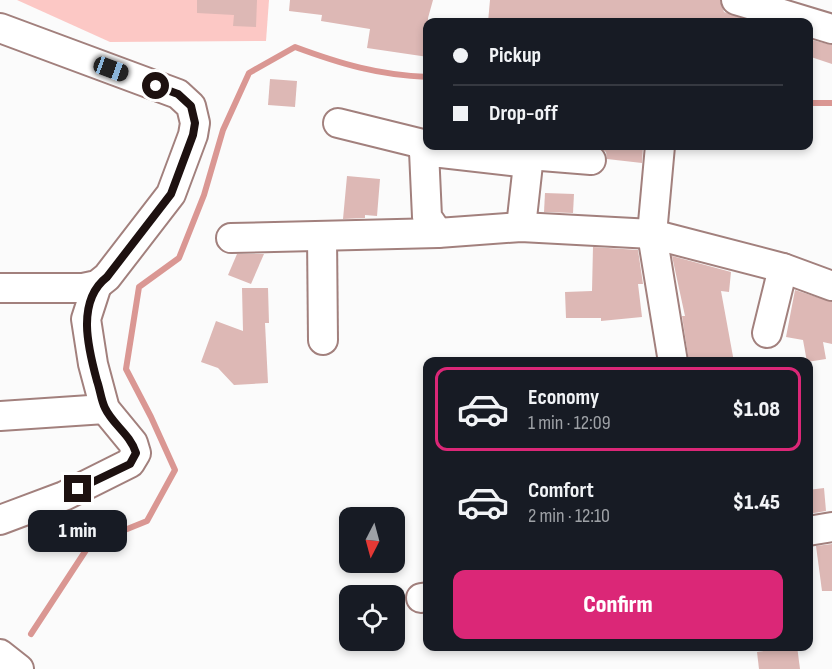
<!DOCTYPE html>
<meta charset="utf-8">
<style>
body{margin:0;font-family:"Sofia Sans Condensed",sans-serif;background:#20242c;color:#f1f3f6;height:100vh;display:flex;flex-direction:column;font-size:22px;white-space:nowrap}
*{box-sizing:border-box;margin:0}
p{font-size:20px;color:#9ea1a6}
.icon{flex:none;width:33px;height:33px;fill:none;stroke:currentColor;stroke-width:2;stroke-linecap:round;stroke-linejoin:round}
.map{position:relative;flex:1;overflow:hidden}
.details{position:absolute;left:423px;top:357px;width:390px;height:294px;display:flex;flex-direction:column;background:#171b24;border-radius:12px;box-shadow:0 3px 9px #0003}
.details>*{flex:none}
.banner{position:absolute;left:423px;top:18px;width:390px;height:132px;border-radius:12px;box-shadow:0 3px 9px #0003;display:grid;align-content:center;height:132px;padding:0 30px;background:#171b24}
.needle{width:39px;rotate:186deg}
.buttons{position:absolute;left:339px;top:507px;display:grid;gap:12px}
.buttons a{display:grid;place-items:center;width:66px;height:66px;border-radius:12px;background:#171b24;box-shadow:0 3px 9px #0003;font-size:30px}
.end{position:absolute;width:27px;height:27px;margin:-14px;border:8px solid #1d1110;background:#fff;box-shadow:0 0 0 3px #fff}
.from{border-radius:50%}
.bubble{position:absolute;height:42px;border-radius:12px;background:#171b24;box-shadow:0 3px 9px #0003;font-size:20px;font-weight:800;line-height:42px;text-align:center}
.car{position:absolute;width:18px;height:36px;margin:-18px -9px;border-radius:8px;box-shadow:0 0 4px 2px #0007;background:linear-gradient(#222 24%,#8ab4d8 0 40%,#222 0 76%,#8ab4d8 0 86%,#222 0)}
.banner b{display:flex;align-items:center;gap:21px;height:57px;font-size:22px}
.banner b+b{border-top:2px solid #363941}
.banner i{width:15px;height:15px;background:#f1f3f6}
ul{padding:10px 0 0;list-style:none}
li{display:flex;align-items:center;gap:18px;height:84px;margin:0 12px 9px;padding:0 18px;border:3px solid transparent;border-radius:12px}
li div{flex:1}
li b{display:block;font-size:22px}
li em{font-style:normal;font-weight:800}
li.current{border-color:#db2777}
li>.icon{width:54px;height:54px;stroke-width:1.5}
.action{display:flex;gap:12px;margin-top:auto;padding:12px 30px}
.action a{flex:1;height:69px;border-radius:12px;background:#db2777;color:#fff;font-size:24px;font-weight:800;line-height:69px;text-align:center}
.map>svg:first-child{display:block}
.green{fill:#fcc8c5}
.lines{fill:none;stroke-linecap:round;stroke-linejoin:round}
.stream{stroke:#da9793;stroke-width:6}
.building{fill:#ddb8b5}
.minor-casing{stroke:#a2807d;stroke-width:32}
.minor{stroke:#fff;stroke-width:28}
.route{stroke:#1d1110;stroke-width:8}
</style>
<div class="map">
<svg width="832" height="669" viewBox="0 0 832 669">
<rect width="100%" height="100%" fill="#fbfbfb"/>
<path class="green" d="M17,0h252l-3,41 -156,1z"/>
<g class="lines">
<g class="stream">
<path d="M808,103h24"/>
<path d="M31,634l59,-90 57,-23 28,-51 -24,-53 -25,-48 13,-82 40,-29 25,-63 19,-65 26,-57 46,-26c46,17 83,28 133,30"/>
</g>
</g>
<g class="building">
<path d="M197,0h60l-1,27 -23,-1 1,-11 -37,-2z"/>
<path d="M290,0h143l-5,18v39l-61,-9 3,-19 -49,-8 1,-6 -33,-4z"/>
<path d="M490,0h230l4,12 29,10h-265z"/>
<path d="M808,39l24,6v19l-24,-8z"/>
<path d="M270,79l27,2 -2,26 -27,-2z"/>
<path d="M598,146h45l-1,17 -35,-4 -1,-7z"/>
<path d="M347,176l33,3 -3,37 -12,-1v3l-22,1z"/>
<path d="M545,193l29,1 -1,19 -29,-1z"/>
<path d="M593,247l45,3 5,34h-5l4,33 -41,4v-3h-35l-1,-26 27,-1z"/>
<path d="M237,254h27l-13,30 -23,-9z"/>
<path d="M672,256l59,16 -2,20 -8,-1 13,71h-45l-7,-46h3z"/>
<path d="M242,288h26l1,35h-4l3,60 -34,2 -16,-17 -17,-6 15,-41 27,10z"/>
<path d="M795,290l37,12v42l-9,-2 3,17 -19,3 -4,-22 -17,-3z"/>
<path d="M824,488l2,23 -18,3v-24z"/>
<path d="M832,544v47h-10l-6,-45z"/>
<path d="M797,646l3,23h-41l-2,-17z"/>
</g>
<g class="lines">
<g class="minor-casing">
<g id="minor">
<path d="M736,0l96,29"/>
<path d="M0,28l178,66 13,12 4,17 -2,12 -22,59 -64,83 -10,8 -14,3h-83"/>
<path d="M338,123l81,20 5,8"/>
<path d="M660,146l-8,88 21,128"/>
<path d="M529,155l62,5"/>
<path d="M521,227l9,-81"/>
<path d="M438,233l-11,-16 -3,-66 104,12"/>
<path d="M322,236l1,104"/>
<path d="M231,238l207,-5 83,-6 131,7 131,34 49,18"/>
<path d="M767,333l16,-65"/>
<path d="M0,416l105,-7"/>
<path d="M0,520l64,-24 66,-33 6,-10 -3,-10 -28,-34 -12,-45 -7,-45 11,-34"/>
<path d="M808,531l24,-4"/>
<path d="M421,598l7,-1"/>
<path d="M0,654l19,15"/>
</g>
</g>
<use href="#minor" class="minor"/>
</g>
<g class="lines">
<path class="route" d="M78,489l52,-25 6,-11c-6,-19 -23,-28 -31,-45 -4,-8 -5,-19 -8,-27 -9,-33 -21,-80 10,-104l64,-83 22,-59 2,-12 -4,-17 -13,-12 -22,-8"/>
</g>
</svg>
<div class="buttons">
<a><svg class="needle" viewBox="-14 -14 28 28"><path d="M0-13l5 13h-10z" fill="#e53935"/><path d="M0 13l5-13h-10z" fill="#9ea1a6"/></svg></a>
<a><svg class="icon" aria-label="locate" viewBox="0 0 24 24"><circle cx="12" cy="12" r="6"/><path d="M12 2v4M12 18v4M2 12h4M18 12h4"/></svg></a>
</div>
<i class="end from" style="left:156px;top:86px"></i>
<i class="end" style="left:78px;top:489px"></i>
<div class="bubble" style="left:28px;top:510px;width:99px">1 min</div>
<i class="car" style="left:111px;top:69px;rotate:110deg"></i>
<div class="banner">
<b><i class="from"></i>Pickup</b>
<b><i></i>Drop-off</b>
</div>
<section class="details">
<ul>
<li class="current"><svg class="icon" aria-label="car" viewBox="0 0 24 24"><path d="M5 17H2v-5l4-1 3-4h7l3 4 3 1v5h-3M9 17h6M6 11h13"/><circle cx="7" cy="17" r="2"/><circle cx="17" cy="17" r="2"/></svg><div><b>Economy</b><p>1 min · 12:09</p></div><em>$1.08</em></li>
<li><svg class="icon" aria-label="car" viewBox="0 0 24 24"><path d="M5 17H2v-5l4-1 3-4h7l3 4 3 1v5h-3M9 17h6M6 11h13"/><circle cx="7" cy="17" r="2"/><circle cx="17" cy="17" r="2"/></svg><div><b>Comfort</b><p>2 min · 12:10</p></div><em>$1.45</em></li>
</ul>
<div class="action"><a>Confirm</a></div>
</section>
</div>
